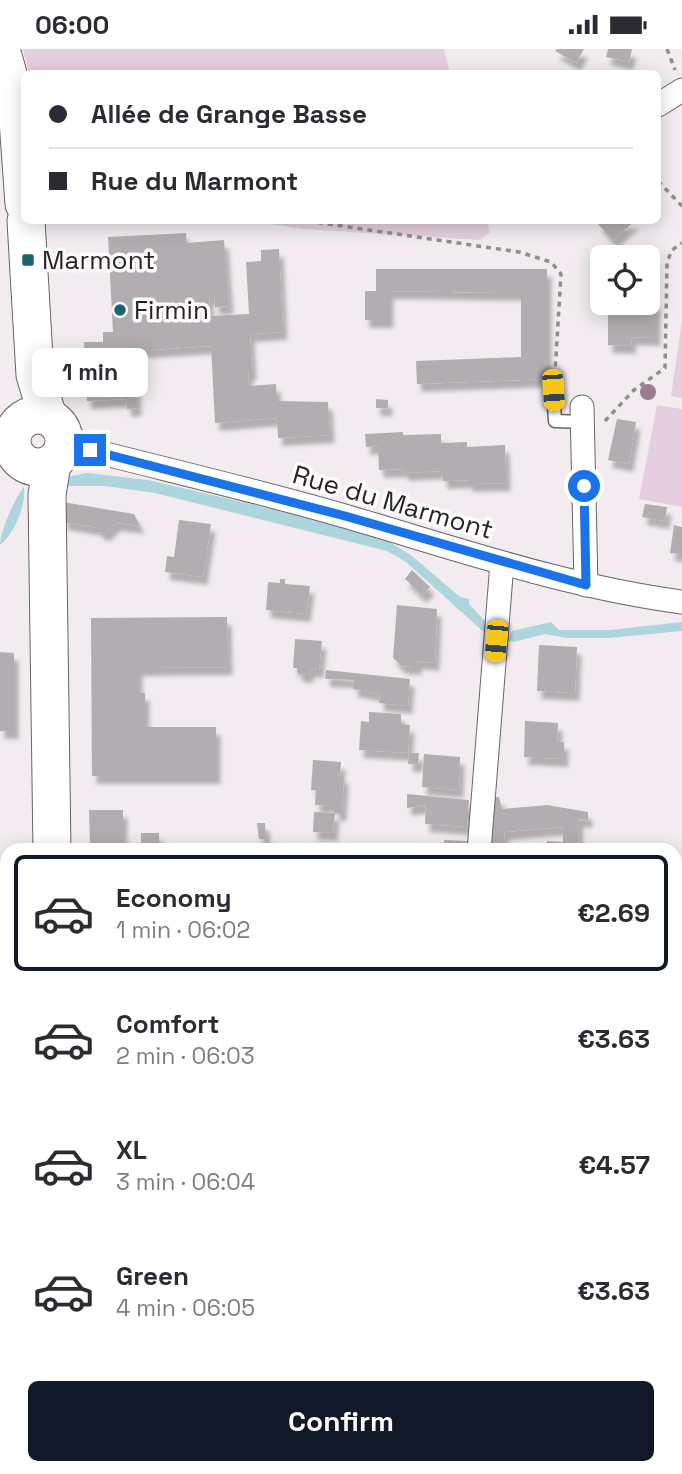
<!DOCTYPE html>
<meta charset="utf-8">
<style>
body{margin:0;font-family:"Space Grotesk",sans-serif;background:#f7f7f7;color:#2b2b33;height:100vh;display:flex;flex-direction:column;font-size:26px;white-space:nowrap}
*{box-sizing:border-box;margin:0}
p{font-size:23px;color:#7c7c81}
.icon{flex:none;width:38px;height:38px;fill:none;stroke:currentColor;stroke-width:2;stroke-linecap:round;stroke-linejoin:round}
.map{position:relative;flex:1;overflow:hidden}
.side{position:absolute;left:0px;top:794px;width:682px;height:632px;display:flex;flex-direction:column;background:#fff;border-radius:21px 21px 0 0;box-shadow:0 4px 18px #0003}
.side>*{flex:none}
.top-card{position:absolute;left:21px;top:21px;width:640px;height:154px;border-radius:10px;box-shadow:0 4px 18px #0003;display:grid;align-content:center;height:154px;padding:0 28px;background:#fff}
.tools{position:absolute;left:590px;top:196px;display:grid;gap:14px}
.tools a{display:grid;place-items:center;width:70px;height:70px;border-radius:10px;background:#fff;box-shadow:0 4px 18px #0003;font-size:35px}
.end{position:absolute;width:32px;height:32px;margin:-16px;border:9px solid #1a73e8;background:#fff;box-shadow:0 0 0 4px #fff}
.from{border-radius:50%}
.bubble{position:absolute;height:49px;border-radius:10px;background:#fff;box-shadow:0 4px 18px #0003;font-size:23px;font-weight:800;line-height:49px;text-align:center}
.car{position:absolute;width:21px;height:42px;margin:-21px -10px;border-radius:9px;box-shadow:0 0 5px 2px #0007;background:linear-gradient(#f5c518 24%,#345 0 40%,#f5c518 0 76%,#345 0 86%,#f5c518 0)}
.top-card b{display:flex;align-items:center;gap:24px;height:66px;font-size:26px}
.top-card b+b{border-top:2px solid #e1e1e2}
.top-card i{width:18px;height:18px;background:#2b2b33}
ul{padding:12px 0 0;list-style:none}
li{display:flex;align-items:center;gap:21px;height:116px;margin:0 14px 10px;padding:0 14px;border:4px solid transparent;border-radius:10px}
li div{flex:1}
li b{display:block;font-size:26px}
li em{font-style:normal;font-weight:800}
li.current{border-color:#111827}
li>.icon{width:63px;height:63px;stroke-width:1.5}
.action{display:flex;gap:14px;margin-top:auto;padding:14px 28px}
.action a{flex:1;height:80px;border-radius:10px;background:#111827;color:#fff;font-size:28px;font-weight:800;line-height:80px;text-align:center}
.status{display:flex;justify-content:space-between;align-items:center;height:49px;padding:0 35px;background:#fff;direction:ltr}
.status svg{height:19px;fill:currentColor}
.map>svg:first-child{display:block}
.green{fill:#e5cfde}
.water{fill:#aed5dc}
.building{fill:#b2adb0;filter:url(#shadow)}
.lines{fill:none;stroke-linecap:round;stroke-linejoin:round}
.lane-casing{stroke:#696467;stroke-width:15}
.street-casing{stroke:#696467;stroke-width:25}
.secondary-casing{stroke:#696467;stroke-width:36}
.primary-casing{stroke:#696467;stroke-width:39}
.path{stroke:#908d8f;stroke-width:3.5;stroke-dasharray:5 5;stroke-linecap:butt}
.lane{stroke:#fff;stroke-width:12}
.street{stroke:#fff;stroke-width:23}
.secondary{stroke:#fff;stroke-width:33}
.primary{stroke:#fff;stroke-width:37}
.tree{fill:#967d8f}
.route{stroke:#1a73e8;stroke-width:9}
.poi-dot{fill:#196470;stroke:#fffafd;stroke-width:2.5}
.labels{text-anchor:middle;stroke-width:7;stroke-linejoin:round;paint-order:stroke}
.poi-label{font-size:26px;fill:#262526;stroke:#fffafd;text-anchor:start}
.street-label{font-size:26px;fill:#262526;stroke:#fffafd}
</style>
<div class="status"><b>06:00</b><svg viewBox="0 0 49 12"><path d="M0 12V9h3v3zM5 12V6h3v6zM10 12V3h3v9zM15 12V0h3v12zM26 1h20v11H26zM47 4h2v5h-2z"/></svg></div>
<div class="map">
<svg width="682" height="1425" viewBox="0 0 682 1425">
<defs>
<filter id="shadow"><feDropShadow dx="4.5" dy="8" stdDeviation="2" flood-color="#0004"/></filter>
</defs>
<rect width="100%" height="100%" fill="#f2ecf0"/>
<g class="green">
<path d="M23,0h421l6,24h-421z"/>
<path d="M253,172h234l3,11 -10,8 -178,-11z"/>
<path d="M682,272v77l-11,-2z"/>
<path d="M657,356l25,4v98l-43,-8z"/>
</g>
<g class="water">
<path d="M87,424l61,7 179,42 61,19 24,15 48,41 9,2v5l18,19 -1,11 -80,-72 -19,-11 -232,-58 -50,-7h-44l6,-9z"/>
<path d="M24,438c2,19 -9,45 -24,58 0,-13 15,-48 24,-58z"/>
<path d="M551,573l8,8h51l72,-8v9l-73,7h-43l-21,-4 -31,8 -8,-2 6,-9z"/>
</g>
<g class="building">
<path d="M557,0h27l-8,14 -21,-12z"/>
<path d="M608,0h24l-3,13 -23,-5z"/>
<path d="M600,172h35l-22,19 -16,-17z"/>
<path d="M186,184l1,10 37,-3 5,66 -14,1 -1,-10h-5l1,19 39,-2 -3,-52 15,-1v-11l18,-1 4,83 -33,2 2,39h-4l1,13 27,-2 1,17 51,1 2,33 -52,3 -1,-20 -62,5 -4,-77 -77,5 3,57 -10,1 -1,-10 -39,2 -3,-59h19v-10h10l-5,-95z"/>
<path d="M376,220h171v110l-130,5 -1,-23 105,-4v-64l-132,-2v29h-24v-29h11z"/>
<path d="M648,251h8v38l-24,-1 -1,9 -23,-1v-42h40z"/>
<path d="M376,350l12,1v8h-12z"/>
<path d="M617,370l19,3 -7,42 -21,-4z"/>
<path d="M403,383v3l38,-1v9l26,-1v5l38,-2 1,38 -38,1v-4l-25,1 -1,-10 -38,2 -1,-4 -24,1 -1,-24 -12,1 -1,-13z"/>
<path d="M63,453l71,12 6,12 -24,-3 -10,10 -7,-1v-4l-36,-6z"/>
<path d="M645,455l22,3 -2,14 -23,-4z"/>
<path d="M179,471l32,4 -8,53 -38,-5 2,-16 7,1z"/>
<path d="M674,476l8,2v27l-12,-1z"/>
<path d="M412,521l18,17 -8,8 -17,-16z"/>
<path d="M280,530h5v5l25,2 -4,28 -40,-4 2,-28 12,1z"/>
<path d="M397,556l40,4 -2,54 -18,-2v6l-15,-1 -9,-8z"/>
<path d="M227,568l1,50 -90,1v25h7v34h71v49h-124l-1,-158z"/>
<path d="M295,590l27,2 -3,29 -9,-1 -1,6 -11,-1 -1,-6h-4z"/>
<path d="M539,596l38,2 -2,46 -38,-2z"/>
<path d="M0,603l14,1v78h-14z"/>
<path d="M326,621l84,9 -2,27 -29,-3 1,-9 -27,-5 1,-9 -29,-1z"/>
<path d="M369,663l32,2v10l9,1 -2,28 -49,-3 2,-29 8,1z"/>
<path d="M525,672l33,2 -1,18 7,1v17l-40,-2z"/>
<path d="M409,704h10l-1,11h-10z"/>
<path d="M424,705l36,3 -1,33 -37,-3z"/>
<path d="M313,711l28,2 -1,14h4l-2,37h-7l-2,20 -20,-1 1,-20 21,1v-7l-20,-1 1,-15h-5z"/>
<path d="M407,745l62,6 -2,27 -42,-3 1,-19 -19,3z"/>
<path d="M499,748l3,12 45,-4 41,7v8l-9,-1 -1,32h-31v-10l16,1v-15l-59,5 2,19h-21l4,-53z"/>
<path d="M89,761h34v31h-16v5l-17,-1z"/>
<path d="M257,774h8l1,16h-7z"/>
<rect x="141" y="784" width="18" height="18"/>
<path d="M444,791l25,1v10h-25z"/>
<rect x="676" y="885" width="6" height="44"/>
<path d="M0,948h7v56l-7,1z"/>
<rect x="676" y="1028" width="6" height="63"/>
<path d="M676,1123h5l-1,61h-4z"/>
<path d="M137,1419h61l-1,6h-61z"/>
<rect x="280" y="1419" width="34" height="6"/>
<rect x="345" y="1419" width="45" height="6"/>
<path d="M419,1419h48v6h-47z"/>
<path d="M551,1419h24l-1,6h-24z"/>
</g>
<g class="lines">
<g class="lane-casing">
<path id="lane" d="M553,341l2,31 28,1"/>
</g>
<g class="street-casing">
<g id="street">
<path d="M658,56l24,-15"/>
<path d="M582,358l4,178"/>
<path d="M0,382l20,-8"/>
<path d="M63,382l27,19c86,22 172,42 258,67 110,32 219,70 334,85"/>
<path d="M479,802l23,-288"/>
<path d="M226,1419l1,6"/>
<path d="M492,1425v-6"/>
</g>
</g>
<g class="secondary-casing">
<path id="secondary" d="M676,973h6"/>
</g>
<g class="primary-casing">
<g id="primary">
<path d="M1,0l16,57 7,98"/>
<path d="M26,172l9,154 13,42"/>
<circle cx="38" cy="392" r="26"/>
<path d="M52,802l-5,-356 5,-32"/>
<path d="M0,1028l7,3"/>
<path d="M0,1346l7,-48"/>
<path d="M3,1425l4,-16"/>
</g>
</g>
<g class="path">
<path d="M667,0l8,21"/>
<path d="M658,132l24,25"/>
<path d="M308,172l211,31 32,10 10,12 -6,99"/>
<path d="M605,372l29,-31 31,-22 2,-106 5,-12 10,-7"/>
<path d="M4,884l1,13"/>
<path d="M0,1078l7,-2"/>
<path d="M60,1425v-6"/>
<path d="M128,1425l1,-6"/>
</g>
<use href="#lane" class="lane"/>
<use href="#street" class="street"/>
<use href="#secondary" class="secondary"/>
<use href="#primary" class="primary"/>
</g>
<circle class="tree" cx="648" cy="343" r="8"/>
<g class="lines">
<path class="route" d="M90,401l255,66 241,69 -2,-99"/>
</g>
<g class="poi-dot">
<rect x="21" y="204" width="14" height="14" rx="3.5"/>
<circle cx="120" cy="261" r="7"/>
</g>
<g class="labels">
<g class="poi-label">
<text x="42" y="220">Marmont</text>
<text x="134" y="270">Firmin</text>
</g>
<g class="street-label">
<text transform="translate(393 453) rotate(16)" y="9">Rue du Marmont</text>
</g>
</g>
</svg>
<div class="tools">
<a><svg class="icon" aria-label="locate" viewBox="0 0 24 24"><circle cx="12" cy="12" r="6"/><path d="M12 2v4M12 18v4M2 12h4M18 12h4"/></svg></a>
</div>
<i class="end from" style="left:584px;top:437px"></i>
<i class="end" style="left:90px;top:401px"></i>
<div class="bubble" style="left:32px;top:299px;width:116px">1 min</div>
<i class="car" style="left:553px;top:341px;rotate:176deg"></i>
<i class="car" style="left:496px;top:592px;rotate:185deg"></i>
<div class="top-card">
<b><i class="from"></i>Allée de Grange Basse</b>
<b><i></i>Rue du Marmont</b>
</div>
<section class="side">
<ul>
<li class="current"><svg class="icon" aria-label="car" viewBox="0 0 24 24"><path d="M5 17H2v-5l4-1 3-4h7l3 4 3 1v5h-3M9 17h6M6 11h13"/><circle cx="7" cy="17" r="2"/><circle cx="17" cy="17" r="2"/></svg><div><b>Economy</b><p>1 min · 06:02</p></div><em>€2.69</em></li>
<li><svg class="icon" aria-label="car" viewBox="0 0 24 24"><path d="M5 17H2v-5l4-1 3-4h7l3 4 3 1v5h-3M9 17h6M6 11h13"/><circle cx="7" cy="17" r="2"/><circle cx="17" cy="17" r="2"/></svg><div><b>Comfort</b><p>2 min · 06:03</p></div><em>€3.63</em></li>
<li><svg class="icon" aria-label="car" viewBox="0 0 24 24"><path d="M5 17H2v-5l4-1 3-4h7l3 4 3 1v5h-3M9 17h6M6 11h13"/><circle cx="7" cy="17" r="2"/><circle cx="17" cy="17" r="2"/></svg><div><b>XL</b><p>3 min · 06:04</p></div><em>€4.57</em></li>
<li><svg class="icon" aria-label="car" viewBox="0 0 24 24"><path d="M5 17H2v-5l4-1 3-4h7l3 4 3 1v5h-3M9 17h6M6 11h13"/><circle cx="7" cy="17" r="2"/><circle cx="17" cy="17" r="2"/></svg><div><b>Green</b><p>4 min · 06:05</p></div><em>€3.63</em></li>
</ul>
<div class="action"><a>Confirm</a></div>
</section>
</div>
